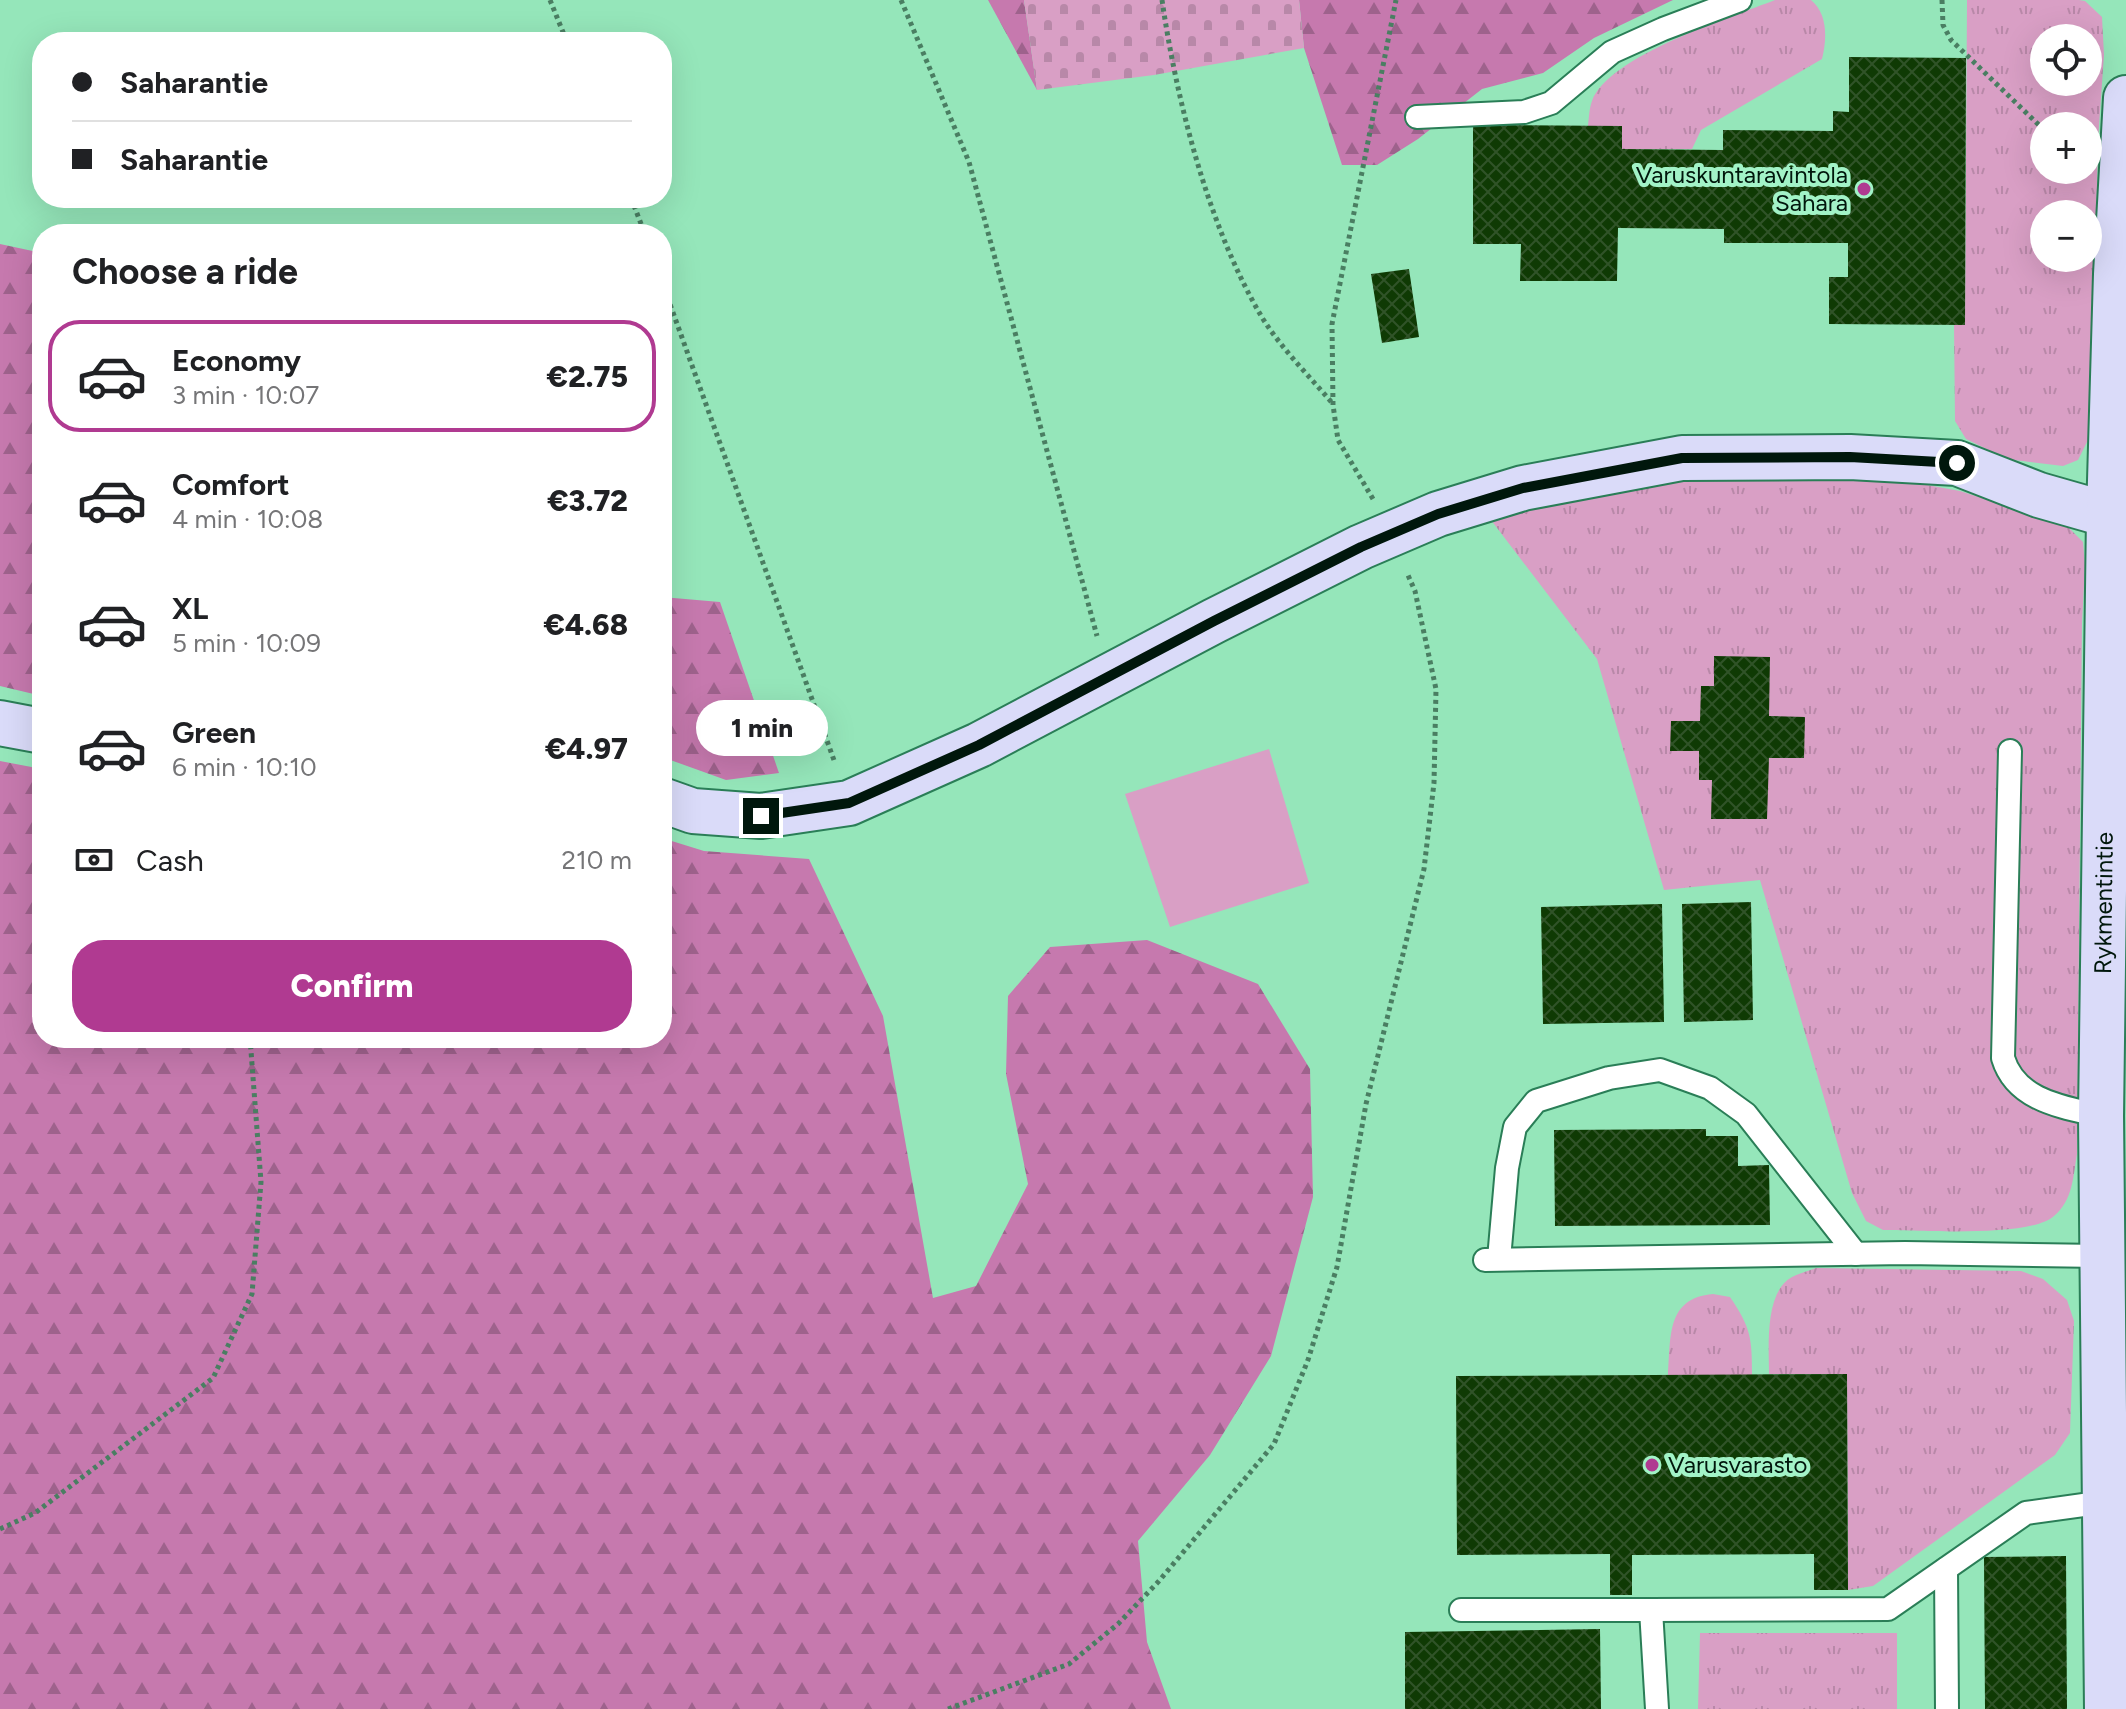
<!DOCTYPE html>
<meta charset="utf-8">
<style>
body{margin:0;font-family:Figtree,sans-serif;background:#f2f2f2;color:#202124;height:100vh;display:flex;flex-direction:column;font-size:30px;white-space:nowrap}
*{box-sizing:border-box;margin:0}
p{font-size:26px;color:#757577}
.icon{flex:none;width:44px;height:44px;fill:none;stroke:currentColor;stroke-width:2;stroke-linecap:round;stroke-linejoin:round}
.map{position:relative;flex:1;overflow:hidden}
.details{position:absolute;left:32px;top:224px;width:640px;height:824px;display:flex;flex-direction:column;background:#fff;border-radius:32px;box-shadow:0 8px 32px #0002}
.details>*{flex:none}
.top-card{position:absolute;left:32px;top:32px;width:640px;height:176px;border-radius:32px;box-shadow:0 8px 32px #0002;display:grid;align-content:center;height:176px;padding:0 40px;background:#fff}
.tools{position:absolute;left:2030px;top:24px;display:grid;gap:16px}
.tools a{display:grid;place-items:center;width:72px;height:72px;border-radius:50%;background:#fff;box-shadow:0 8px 32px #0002;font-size:40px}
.end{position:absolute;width:36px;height:36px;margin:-18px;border:10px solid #00170c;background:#fff;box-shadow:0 0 0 4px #fff}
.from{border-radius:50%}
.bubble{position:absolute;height:56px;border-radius:28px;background:#fff;box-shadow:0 8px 32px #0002;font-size:26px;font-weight:800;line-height:56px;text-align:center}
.top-card b{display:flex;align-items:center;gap:28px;height:76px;font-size:30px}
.top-card b+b{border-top:2px solid #e0e0e0}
.top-card i{width:20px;height:20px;background:#202124}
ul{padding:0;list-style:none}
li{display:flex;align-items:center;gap:24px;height:112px;margin:0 16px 12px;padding:0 24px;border:4px solid transparent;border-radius:32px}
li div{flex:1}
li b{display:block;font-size:30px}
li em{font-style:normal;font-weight:800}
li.current{border-color:#b03a91}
li>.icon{width:72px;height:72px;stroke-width:1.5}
h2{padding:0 40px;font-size:36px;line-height:96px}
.pay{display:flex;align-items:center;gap:20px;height:88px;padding:0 40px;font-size:30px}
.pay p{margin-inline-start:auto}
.button{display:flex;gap:16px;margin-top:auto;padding:16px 40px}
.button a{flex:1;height:92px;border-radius:32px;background:#b03a91;color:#fff;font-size:32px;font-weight:800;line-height:92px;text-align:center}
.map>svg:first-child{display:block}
.grass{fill:url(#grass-tufts);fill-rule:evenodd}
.forest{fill:url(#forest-firs)}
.cemetery{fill:url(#cemetery-stones)}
.garden{fill:#d99fc5}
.building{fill:url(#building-cross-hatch)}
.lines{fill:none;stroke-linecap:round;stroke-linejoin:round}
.lane-casing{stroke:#2a7e57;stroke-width:26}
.secondary-casing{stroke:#2a7e57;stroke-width:48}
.path{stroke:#4a7e62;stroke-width:5;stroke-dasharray:4 4;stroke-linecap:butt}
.lane{stroke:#fff;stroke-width:22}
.secondary{stroke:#dadbf9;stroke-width:44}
.route{stroke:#00170c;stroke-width:10}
.poi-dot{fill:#b03a91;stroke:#a2f3c7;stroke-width:3}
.labels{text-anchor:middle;stroke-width:8;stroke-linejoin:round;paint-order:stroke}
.poi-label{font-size:24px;fill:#00170c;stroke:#a2f3c7;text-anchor:end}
.street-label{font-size:24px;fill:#00170c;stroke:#a2f3c7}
</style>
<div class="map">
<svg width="2126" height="1709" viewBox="0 0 2126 1709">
<defs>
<pattern id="grass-tufts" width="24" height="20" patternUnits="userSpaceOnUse" patternTransform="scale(2)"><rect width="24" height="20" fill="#d99fc5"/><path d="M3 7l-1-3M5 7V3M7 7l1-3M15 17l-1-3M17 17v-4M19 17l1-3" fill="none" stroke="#b888a8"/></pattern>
<pattern id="forest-firs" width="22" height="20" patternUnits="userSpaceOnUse" patternTransform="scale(2)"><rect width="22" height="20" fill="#c679ae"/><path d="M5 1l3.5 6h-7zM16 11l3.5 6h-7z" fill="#9e628c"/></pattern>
<pattern id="cemetery-stones" width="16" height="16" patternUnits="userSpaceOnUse" patternTransform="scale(2)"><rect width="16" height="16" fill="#d99fc5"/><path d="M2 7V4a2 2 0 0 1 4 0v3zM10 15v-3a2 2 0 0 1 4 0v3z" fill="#b888a8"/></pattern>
<pattern id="building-cross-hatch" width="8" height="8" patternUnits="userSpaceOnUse" patternTransform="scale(2)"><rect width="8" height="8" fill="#0f3a04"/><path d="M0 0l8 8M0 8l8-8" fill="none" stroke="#305328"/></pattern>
</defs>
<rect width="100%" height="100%" fill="#95e6ba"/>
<g class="grass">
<path d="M1775,0h36c17,14 16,39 11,59l-121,71 -9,19h-70v-23h-34c1,-8 1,-17 4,-25 16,-45 140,-84 183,-101z"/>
<path d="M1967,0h112l6,1 17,16 2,38 -6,85 -4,171 -6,129 -10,20 -15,6 -56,-7 -41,-20 -11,-18 -1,-96 11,-1zM2044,38h44v44h-44zM2044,126h44v44h-44zM2044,214h44v44h-44z"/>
<path d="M1834,472l39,3 87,16 106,34 17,17 2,23 -3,58 -5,531c-4,23 -4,46 -23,62 -24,22 -136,14 -171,14l-17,-9 -14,-28 -92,-313 -96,10 -67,-231 -106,-139 106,-26 81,-13z"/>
<path d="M1816,1268l205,3 22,8 24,21 7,21 -4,112 -15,22 -182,131 -25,4 -1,-216h-78c0,-26 -5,-82 23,-97 7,-4 17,-6 24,-9z"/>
<path d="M1713,1294l17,3c21,31 22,41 22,78h-84c3,-38 -2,-77 45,-81z"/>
<path d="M1700,1633h197v76h-199z"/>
</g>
<g class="forest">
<path d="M988,0h36l13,90z"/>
<path d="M1299,0h374l-79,38 -51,35 -61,16 -64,50 -41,26h-35l-38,-117z"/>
<path d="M0,244l42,9v443l-42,-10z"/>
<path d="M662,597l58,5 59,171 -53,7 -64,-23z"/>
<path d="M0,761l42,8v269h620v-200l42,13 105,8 74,157 50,282 43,-12 52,-102 -22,-110 2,-78 42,-49 97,-7 111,44 52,85 3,128 -42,159 -61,99 -72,86 9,101 24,67h-1171z"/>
</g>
<path class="cemetery" d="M1024,0h275l5,48 -150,27 -117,15z"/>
<path class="garden" d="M1269,749l40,134 -139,44 -45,-133z"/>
<g class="building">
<path d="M1849,57l117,1 -1,267 -136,-1v-47h19v-34h-124v-14l-106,-1 -1,53h-97l1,-37h-48v-119l149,1v23l101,1v-20l110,1v-20l16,1z"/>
<path d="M1409,269l10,68 -37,6 -11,-69z"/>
<path d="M1714,656l56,1 -1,59 36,1 -1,41h-35l-2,61h-56l1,-39h-13v-29h-29l1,-30h29l1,-35h13z"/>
<path d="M1751,902l2,118 -69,2 -2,-118z"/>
<path d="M1662,904l2,118 -121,2 -2,-117z"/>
<path d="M1706,1129v7h32v30l31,-1 1,60 -215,1 -1,-96z"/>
<path d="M1847,1374l1,216h-34v-36l-182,1v40h-22v-41l-153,1 -1,-179z"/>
<path d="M2066,1556l1,153h-82l-1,-152z"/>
<path d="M1600,1629l1,80h-196v-77z"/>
</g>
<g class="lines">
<g class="lane-casing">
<g id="lane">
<path d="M1417,117l107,-5 27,-9 61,-51 51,-23 77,-29"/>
<path d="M2010,751l-7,307c13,43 60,49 98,58"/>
<path d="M1499,1259l8,-91 8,-41 21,-26 73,-23 51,-8 50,18 36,26 110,140"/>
<path d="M1485,1260l420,-7 196,3"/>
<path d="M1946,1569l1,140"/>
<path d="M1461,1610h190l6,99"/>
<path d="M1651,1610l237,-1 138,-96 79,-11"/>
</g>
</g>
<g class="secondary-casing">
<g id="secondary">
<path d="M0,723l42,8"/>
<path d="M662,800l31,11 68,5 88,-13 130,-58 235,-124 147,-74 77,-33 85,-26 159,-30 168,-1 107,6 82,32 70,20"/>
<path id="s1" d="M2107,1709l-6,-593 8,-601 7,-241 10,-176"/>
</g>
</g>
<g class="path">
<path d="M550,0l17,42"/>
<path d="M901,0l68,162 128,474"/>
<path d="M1162,0c15,103 47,229 101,319 19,30 47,58 70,85"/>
<path d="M1942,0l1,25 8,15 93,90"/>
<path d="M631,198l14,36"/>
<path d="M662,282l173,481"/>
<path d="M1373,499l-35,-59 -5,-35 -1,-81 64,-324"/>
<path d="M0,1529l35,-16 178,-135 39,-84 9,-112 -11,-144"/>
<path d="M948,1709l121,-45 49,-40 41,-43 115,-137 34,-84 29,-93 29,-163 58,-235 10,-86 2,-94 -21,-98 -8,-18"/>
</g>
<use href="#lane" class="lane"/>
<use href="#secondary" class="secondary"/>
</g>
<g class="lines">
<path class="route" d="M761,816l88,-13 130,-58 235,-124 147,-74 77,-33 85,-26 159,-30 168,-1 107,6"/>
</g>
<g class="poi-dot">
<circle cx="1864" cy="189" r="8"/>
<circle cx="1652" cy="1465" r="8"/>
</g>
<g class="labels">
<g class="poi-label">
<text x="1848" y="183">Varuskuntaravintola<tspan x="1848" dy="28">Sahara</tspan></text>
<text x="1668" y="1473" text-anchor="start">Varusvarasto</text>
</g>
<g class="street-label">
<text dy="8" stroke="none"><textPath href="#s1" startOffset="806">Rykmentintie</textPath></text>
</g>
</g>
</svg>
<div class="tools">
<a><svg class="icon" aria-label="locate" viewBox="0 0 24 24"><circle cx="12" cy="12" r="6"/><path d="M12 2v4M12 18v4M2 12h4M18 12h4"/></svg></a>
<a>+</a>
<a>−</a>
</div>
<i class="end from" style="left:1957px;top:463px"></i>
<i class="end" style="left:761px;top:816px"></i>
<div class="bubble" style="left:696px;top:700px;width:132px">1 min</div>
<div class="top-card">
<b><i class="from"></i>Saharantie</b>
<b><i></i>Saharantie</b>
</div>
<section class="details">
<h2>Choose a ride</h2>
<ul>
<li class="current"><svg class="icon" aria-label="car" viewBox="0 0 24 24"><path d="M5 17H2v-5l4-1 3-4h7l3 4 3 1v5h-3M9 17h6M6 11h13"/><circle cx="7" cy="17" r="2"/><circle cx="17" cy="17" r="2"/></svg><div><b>Economy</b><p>3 min · 10:07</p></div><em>€2.75</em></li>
<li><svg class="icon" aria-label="car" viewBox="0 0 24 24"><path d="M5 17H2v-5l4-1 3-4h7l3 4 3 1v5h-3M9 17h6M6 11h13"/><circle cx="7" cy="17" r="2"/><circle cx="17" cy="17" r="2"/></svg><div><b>Comfort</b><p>4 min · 10:08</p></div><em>€3.72</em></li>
<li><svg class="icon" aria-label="car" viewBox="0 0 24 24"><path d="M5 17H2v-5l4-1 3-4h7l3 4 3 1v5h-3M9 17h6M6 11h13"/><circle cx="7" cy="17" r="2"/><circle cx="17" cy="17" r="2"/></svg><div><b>XL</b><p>5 min · 10:09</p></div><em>€4.68</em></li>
<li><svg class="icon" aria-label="car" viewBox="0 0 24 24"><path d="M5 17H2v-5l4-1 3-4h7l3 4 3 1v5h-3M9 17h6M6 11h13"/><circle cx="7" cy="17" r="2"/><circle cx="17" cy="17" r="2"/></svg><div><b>Green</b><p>6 min · 10:10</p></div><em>€4.97</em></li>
</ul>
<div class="pay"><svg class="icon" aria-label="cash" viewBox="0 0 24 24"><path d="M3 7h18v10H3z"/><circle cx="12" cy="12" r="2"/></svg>Cash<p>210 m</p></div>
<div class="button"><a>Confirm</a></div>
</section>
</div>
